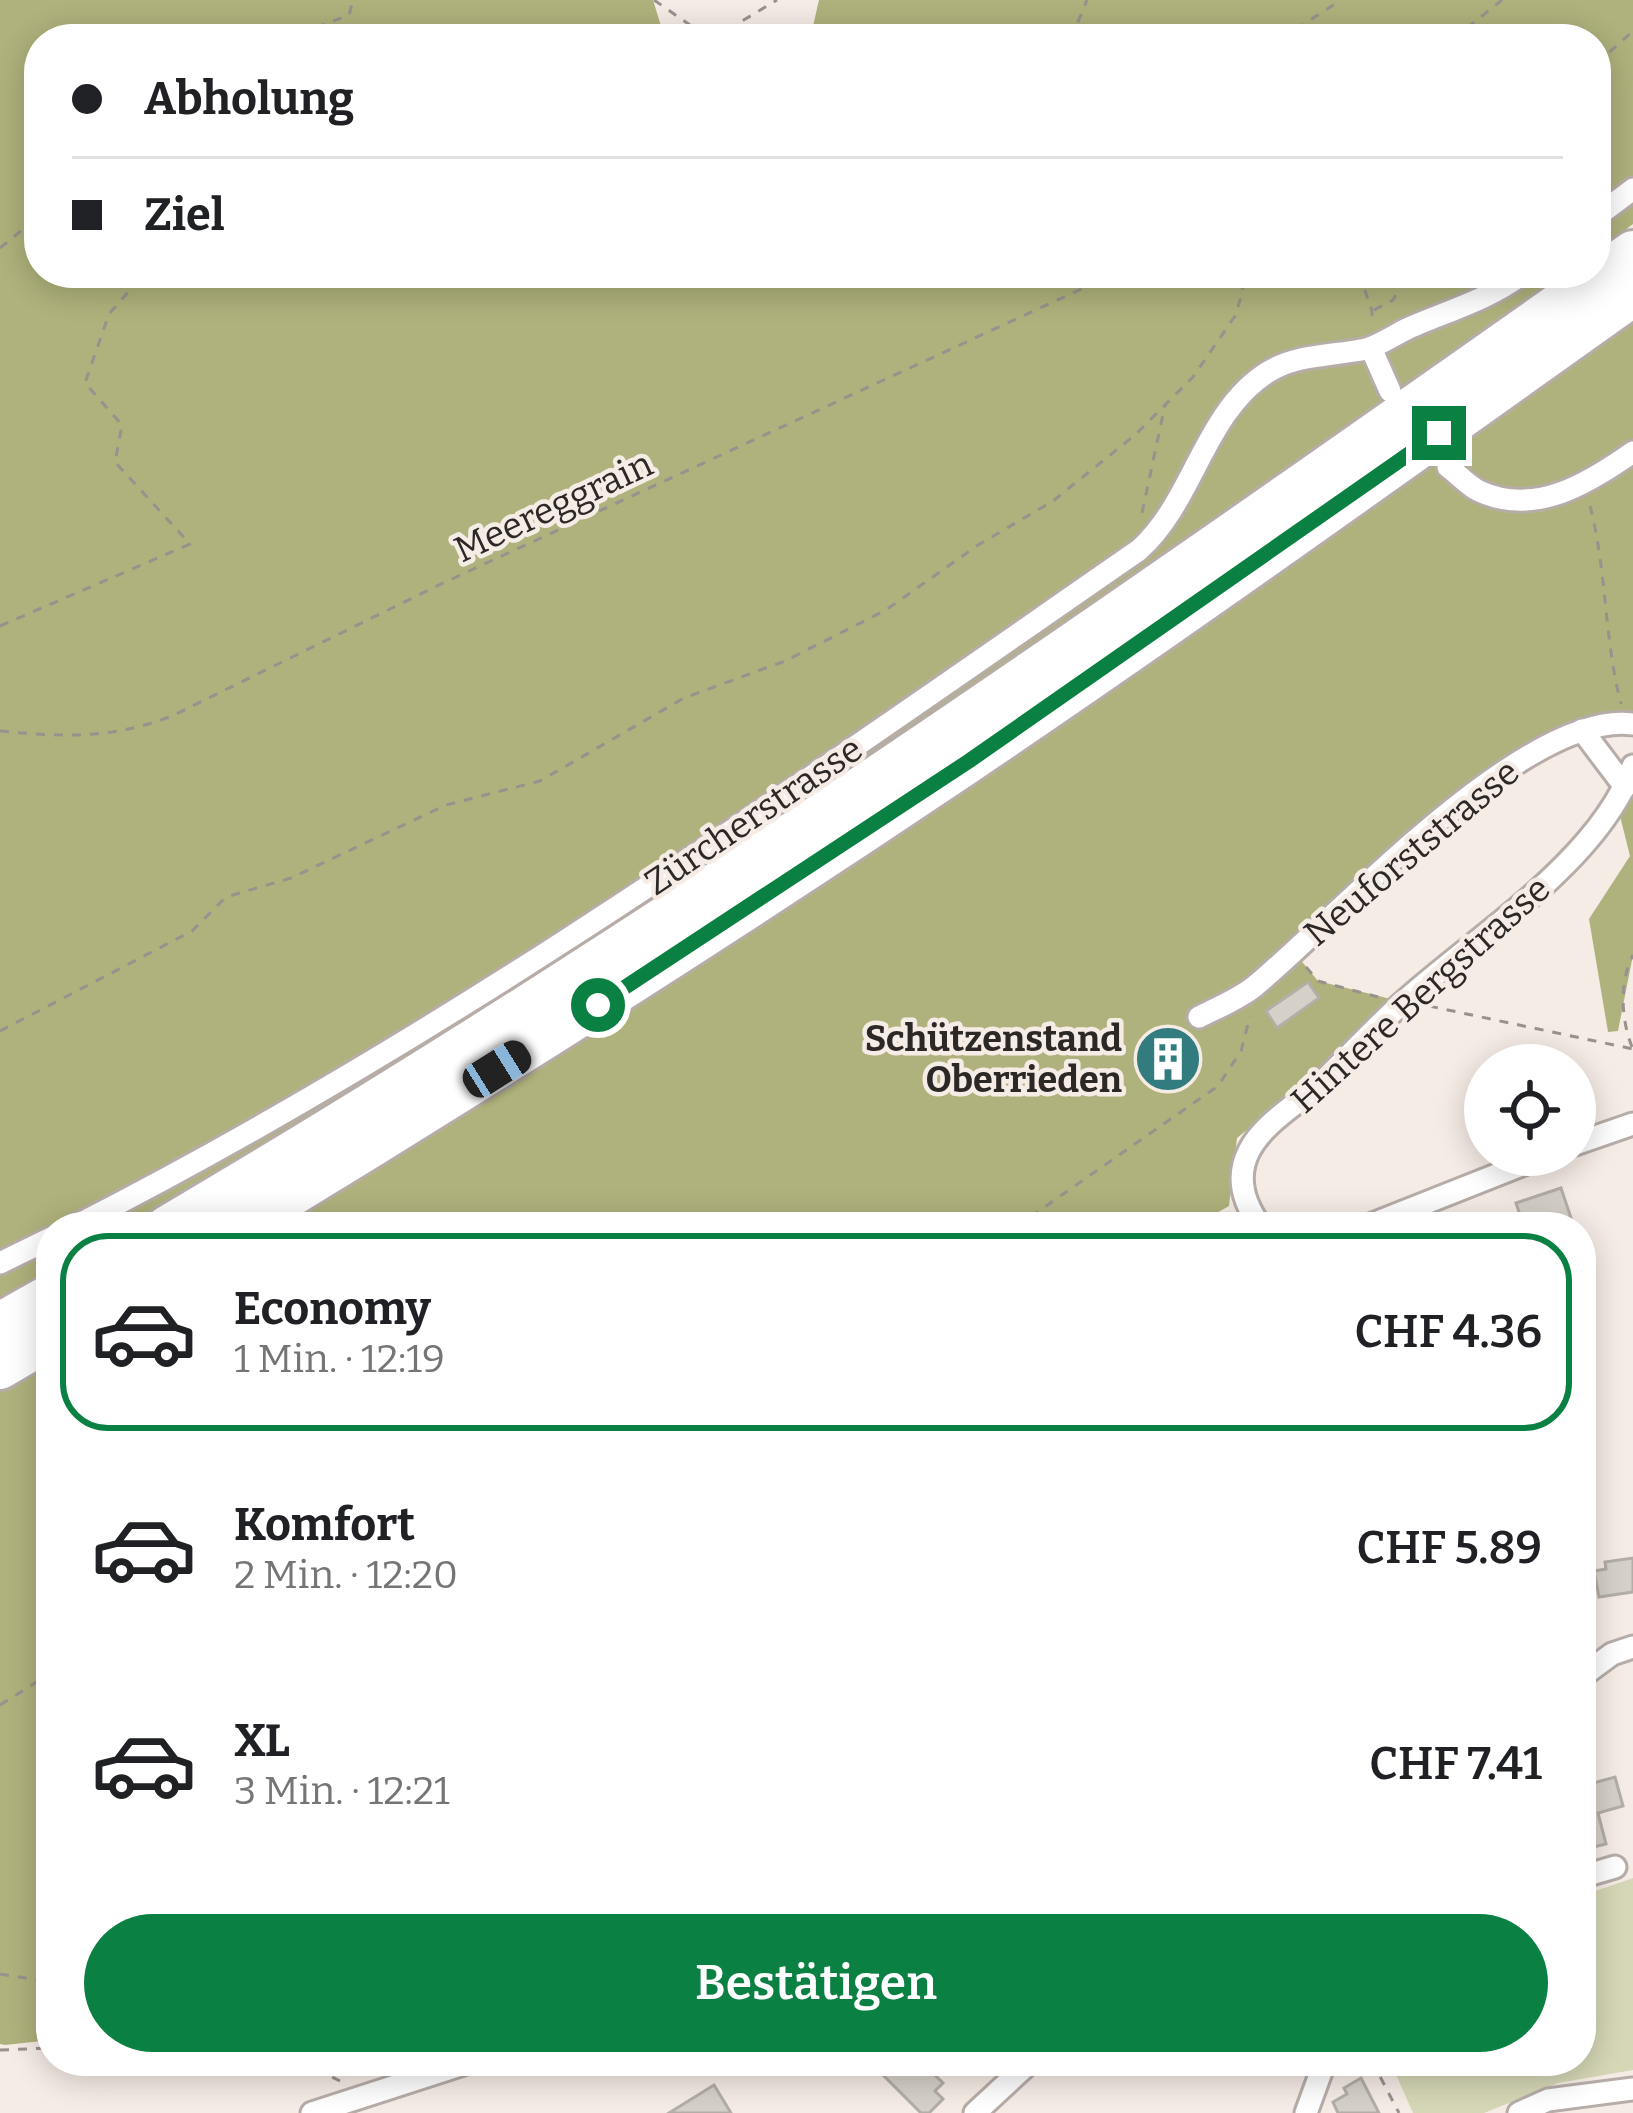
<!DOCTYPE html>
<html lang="de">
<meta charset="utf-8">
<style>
body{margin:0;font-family:Bitter,serif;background:#f2f2f2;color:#202124;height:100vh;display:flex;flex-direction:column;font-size:45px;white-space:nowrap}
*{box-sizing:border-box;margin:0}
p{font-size:39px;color:#757577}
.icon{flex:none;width:66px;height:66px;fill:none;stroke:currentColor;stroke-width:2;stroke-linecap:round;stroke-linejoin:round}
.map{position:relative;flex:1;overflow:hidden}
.side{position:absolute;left:36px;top:1212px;width:1560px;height:864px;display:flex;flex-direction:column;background:#fff;border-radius:48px;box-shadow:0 6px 30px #0003}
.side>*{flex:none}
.guide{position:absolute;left:24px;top:24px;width:1587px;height:264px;border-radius:48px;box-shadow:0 6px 30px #0003;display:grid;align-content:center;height:264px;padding:0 48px;background:#fff}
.controls{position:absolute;left:1464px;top:1044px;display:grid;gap:24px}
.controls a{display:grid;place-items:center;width:132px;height:132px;border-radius:50%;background:#fff;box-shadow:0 6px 30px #0003;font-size:60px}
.end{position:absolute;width:54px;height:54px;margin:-27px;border:15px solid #0b8043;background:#fff;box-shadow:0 0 0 6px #fff}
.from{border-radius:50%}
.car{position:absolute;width:36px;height:72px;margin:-36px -18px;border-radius:15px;box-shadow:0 0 9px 3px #0007;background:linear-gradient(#222 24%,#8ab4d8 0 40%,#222 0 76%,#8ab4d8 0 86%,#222 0)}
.guide b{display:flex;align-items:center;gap:42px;height:114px;font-size:45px}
.guide b+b{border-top:3px solid #e0e0e0}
.guide i{width:30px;height:30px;background:#202124}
ul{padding:21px 0 0;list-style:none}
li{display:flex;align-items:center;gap:36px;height:198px;margin:0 24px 18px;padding:0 24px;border:6px solid transparent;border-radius:48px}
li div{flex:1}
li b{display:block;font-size:45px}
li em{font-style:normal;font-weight:600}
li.on{border-color:#0b8043}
li>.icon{width:108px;height:108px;stroke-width:1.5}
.button{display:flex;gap:24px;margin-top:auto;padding:24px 48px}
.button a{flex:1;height:138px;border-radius:72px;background:#0b8043;color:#fff;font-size:48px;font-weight:600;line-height:138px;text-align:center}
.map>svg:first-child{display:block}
.green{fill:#d5d7b6}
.forest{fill:#afb27c}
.building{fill:#d6d1c8;stroke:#b3aea6;stroke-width:3}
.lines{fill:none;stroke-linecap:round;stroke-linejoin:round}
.street-casing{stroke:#b7ada8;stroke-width:27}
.highway-casing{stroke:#b7ada8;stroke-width:48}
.path{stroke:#99918d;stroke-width:3;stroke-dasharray:9 9;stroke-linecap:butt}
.street{stroke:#fff;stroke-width:21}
.highway{stroke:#fff;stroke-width:42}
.route{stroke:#0b8043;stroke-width:15}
.labels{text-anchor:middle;stroke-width:9;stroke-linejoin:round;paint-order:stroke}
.street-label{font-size:36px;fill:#2c2826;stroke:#f6ece6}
.poi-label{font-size:36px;font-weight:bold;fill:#2c2826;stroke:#f6ece6;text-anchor:end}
</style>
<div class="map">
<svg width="1633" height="2113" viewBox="0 0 1633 2113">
<rect width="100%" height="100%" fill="#f6ece6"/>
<path class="green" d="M1633,1878v192l-75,13 -74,30h-71l-23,-52h191v-165z"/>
<g class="forest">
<path d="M0,0h653l12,39h-626v234l1557,-1 37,52v400l-112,33 -227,195 24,29 85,21 -166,136 -8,68 -37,21h-1141v813l-46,5 -5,-1z"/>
<path d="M819,0h814v224l-37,27v-212h-786z"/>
<path d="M1633,766v189l-15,76 -10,1 -19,-113 41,-63 -13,-52z"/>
</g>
<g class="building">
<path d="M1308,982l11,16 -42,30 -11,-17z"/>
<path d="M1175,1030l19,43 -33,15 -19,-44z"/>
<path d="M1561,1188l13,39h-40l-2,-9 -10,3 -6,-18z"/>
<path d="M1633,1558v34l-34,5 -5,-26 12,-2 -1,-7z"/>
<path d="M1586,1770l4,14 25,-7 8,29 -25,7 8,31 -25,6v-79z"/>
<path d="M899,2061h47l-13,12 10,10 -8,8 8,8 -14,14h-8l-37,-37z"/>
<path d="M1361,2078l18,35h-41l-5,-11 14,-8 -3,-6z"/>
<path d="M714,2085l17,28h-62z"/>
</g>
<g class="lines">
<g class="street-casing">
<g id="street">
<path d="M1596,217l37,-28"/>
<path d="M1371,348l19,43"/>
<path d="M1448,467c10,7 20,19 31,24 56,26 110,-8 154,-39"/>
<path d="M1582,730l43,57"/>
<path d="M1199,1017c18,-9 40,-18 56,-31 81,-67 271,-277 378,-262"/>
<path d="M1575,1144l58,-20"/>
<path d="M73,1227c376,-191 719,-437 1066,-677 55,-49 65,-138 129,-178 29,-18 65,-16 98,-23 18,-5 33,-18 50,-24 38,-16 75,-27 108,-52"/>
<path d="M1261,1227c-17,-23 -26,-49 -12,-76 14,-28 50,-48 73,-69 28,-27 55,-57 85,-83 73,-65 192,-139 226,-233"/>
<path d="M1365,1227l182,-72"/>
<path d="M0,1263l51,-25"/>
<path d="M1581,1677l31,-23 21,-7"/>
<path d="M1581,1877l34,-10"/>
<path d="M312,2113l161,-52"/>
<path d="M975,2113l56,-52"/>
<path d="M1306,2113l19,-52"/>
<path d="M1519,2113l29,-13 85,-11"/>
</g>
</g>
<g class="highway-casing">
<g id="highway">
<path d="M167,1227c507,-298 986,-637 1466,-975"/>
<path d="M239,1227c246,-149 488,-303 726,-463 225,-152 446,-311 668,-469"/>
<path d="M0,1324l51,-29"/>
<path d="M0,1368l51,-30"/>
</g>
</g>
<g class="path">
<path d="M654,0l56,39"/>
<path d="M304,39l5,-9 40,-15 4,-15"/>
<path d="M712,39l65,-39"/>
<path d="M1071,39l16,-39"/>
<path d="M1281,39l60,-39"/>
<path d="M1453,39l49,-39"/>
<path d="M1596,64l37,-33"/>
<path d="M0,248l39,-32"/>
<path d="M1359,273l13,38v12"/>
<path d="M1374,310l19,-10 14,-27"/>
<path d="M1590,506c17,65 14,133 31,198"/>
<path d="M1142,513l23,-108"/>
<path d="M0,626l190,-82 -75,-82 7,-37 -37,-42 24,-69 36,-41"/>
<path d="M0,731c62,6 113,8 172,-15l269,-132 675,-311"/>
<path d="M1306,967l12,14 60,16"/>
<path d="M1429,1006l204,43"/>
<path d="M0,1031l192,-100 34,-34 65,-19 155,-73 94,-24 144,-83 101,-37 101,-51 92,-65 75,-44 82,-66 58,-58 42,-61 8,-25 -4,-18"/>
<path d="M1632,1047c-11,-28 -13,-65 1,-92"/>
<path d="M1016,1227l202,-141 23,-35 9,-35"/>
<path d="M0,1705l51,-32"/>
<path d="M0,1974l51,8"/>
<path d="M0,2050l51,-2"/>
<path d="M300,2061l40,20"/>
<path d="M1372,2061l27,52"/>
</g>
<use href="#street" class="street"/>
<use href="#highway" class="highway"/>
</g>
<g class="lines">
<path class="route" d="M598,1005l371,-244 470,-328"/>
</g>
<defs>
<g id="building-disc" transform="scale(3.45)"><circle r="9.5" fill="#327b7e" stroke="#f6ece6"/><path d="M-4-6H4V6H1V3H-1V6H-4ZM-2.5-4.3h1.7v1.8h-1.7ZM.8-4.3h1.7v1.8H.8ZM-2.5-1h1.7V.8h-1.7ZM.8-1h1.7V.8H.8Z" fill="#fff"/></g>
</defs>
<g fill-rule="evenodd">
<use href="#building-disc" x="1168" y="1059"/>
</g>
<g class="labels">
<g class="street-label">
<text transform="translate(553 506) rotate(-25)" y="13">Meereggrain</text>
<text transform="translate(753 815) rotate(-34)" y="13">Zürcherstrasse</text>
<text transform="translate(1411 852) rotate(-40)" y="13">Neuforststrasse</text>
<text transform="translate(1420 994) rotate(-42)" y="13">Hintere Bergstrasse</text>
</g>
<g class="poi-label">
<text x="1122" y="1051">Schützenstand<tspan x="1122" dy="41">Oberrieden</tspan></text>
</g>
</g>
</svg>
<div class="controls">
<a><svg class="icon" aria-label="locate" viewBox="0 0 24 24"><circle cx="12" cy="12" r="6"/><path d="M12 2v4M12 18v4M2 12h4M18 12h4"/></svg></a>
</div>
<i class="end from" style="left:598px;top:1005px"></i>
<i class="end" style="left:1439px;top:433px"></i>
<i class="car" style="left:497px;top:1069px;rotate:58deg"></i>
<div class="guide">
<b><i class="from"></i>Abholung</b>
<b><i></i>Ziel</b>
</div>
<section class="side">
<ul>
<li class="on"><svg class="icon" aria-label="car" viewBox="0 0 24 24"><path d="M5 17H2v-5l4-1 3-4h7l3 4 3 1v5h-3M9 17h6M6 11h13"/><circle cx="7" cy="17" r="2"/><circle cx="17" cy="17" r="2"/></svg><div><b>Economy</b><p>1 Min. · 12:19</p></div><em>CHF 4.36</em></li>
<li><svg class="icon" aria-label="car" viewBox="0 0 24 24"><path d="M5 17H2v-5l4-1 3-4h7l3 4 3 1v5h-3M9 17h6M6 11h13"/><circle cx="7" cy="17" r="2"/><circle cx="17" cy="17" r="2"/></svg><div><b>Komfort</b><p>2 Min. · 12:20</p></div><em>CHF 5.89</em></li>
<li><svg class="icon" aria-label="car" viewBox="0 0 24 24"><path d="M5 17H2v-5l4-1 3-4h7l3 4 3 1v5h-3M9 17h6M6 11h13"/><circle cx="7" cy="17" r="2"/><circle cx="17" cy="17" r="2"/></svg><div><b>XL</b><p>3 Min. · 12:21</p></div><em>CHF 7.41</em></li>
</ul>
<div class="button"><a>Bestätigen</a></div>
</section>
</div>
